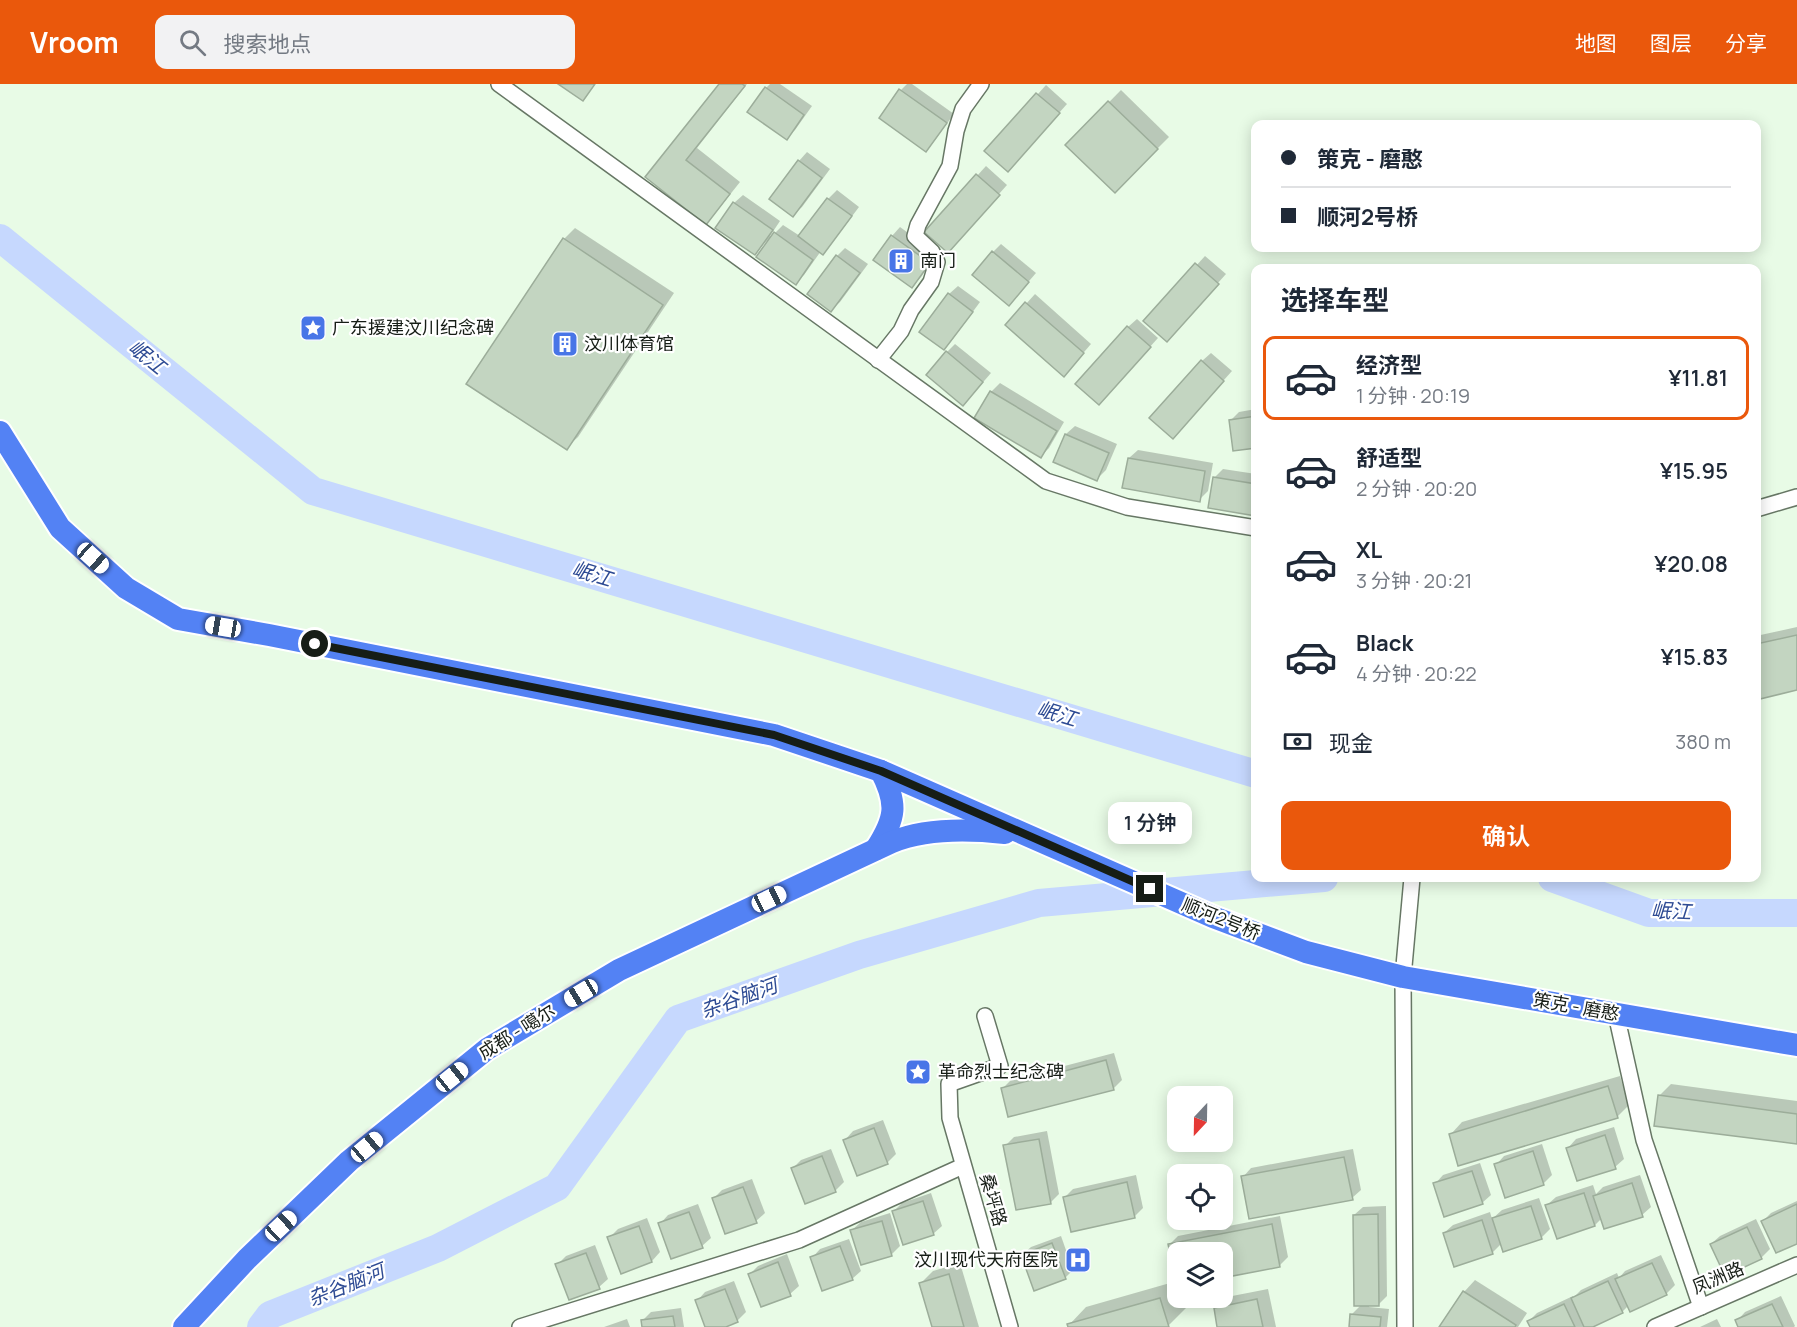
<!DOCTYPE html>
<html lang="zh">
<meta charset="utf-8">
<style>
body{margin:0;font-family:Manrope,"Noto Sans SC",sans-serif;background:#f2f2f3;color:#1f2937;height:100vh;display:flex;flex-direction:column;font-size:22px;white-space:nowrap}
*{box-sizing:border-box;margin:0}
p{font-size:20px;color:#747a83}
.icon{flex:none;width:33px;height:33px;fill:none;stroke:currentColor;stroke-width:2;stroke-linecap:round;stroke-linejoin:round}
.map{position:relative;flex:1;overflow:hidden}
.details{position:absolute;left:1251px;top:180px;width:510px;height:618px;display:flex;flex-direction:column;background:#fff;border-radius:12px;box-shadow:0 3px 15px #0003}
.details>*{flex:none}
.guide{position:absolute;left:1251px;top:36px;width:510px;height:132px;border-radius:12px;box-shadow:0 3px 15px #0003;display:grid;align-content:center;height:132px;padding:0 30px;background:#fff}
.needle{width:39px;rotate:202deg}
.controls{position:absolute;left:1167px;top:1002px;display:grid;gap:12px}
.controls a{display:grid;place-items:center;width:66px;height:66px;border-radius:12px;background:#fff;box-shadow:0 3px 15px #0003;font-size:30px}
.end{position:absolute;width:27px;height:27px;margin:-14px;border:8px solid #161d16;background:#fff;box-shadow:0 0 0 3px #fff}
.from{border-radius:50%}
.bubble{position:absolute;height:42px;border-radius:12px;background:#fff;box-shadow:0 3px 15px #0003;font-size:20px;font-weight:600;line-height:42px;text-align:center}
.car{position:absolute;width:18px;height:36px;margin:-18px -9px;border-radius:8px;box-shadow:0 0 4px 2px #0007;background:linear-gradient(#fff 24%,#345 0 40%,#fff 0 76%,#345 0 86%,#fff 0)}
.guide b{display:flex;align-items:center;gap:21px;height:57px;font-size:22px}
.guide b+b{border-top:2px solid #e0e1e3}
.guide i{width:15px;height:15px;background:#1f2937}
ul{padding:0;list-style:none}
li{display:flex;align-items:center;gap:18px;height:84px;margin:0 12px 9px;padding:0 18px;border:3px solid transparent;border-radius:12px}
li div{flex:1}
li b{display:block;font-size:22px}
li em{font-style:normal;font-weight:600}
li.active{border-color:#ea580c}
li>.icon{width:54px;height:54px;stroke-width:1.5}
h2{padding:0 30px;font-size:27px;line-height:72px}
.pay{display:flex;align-items:center;gap:15px;height:66px;padding:0 30px;font-size:22px}
.pay p{margin-inline-start:auto}
.button{display:flex;gap:12px;margin-top:auto;padding:12px 30px}
.button a{flex:1;height:69px;border-radius:12px;background:#ea580c;color:#fff;font-size:24px;font-weight:600;line-height:69px;text-align:center}
header{display:flex;align-items:center;gap:36px;box-sizing:border-box;height:84px;padding:0 30px;background:#ea580c;color:#fff}
header strong{font-size:28px}
nav{display:flex;gap:33px;margin-inline-start:auto;font-size:21px}
.search{width:420px;height:54px;background:#f2f2f3;display:flex;align-items:center;gap:15px;box-sizing:border-box;padding:0 21px;border-radius:12px;color:#747a83;font-size:22px}
.map>svg:first-child{display:block}
.shadow{fill:#0003}
.lines{fill:none;stroke-linecap:round;stroke-linejoin:round}
.river{stroke:#c6d8fe;stroke-width:28}
.building{fill:#c3d5c1;stroke:#9cad9a;stroke-width:1.5}
.minor-casing{stroke:#677765;stroke-width:18}
.highway-casing{stroke:#fff;stroke-width:26}
.minor{stroke:#fff;stroke-width:15}
.highway{stroke:#5382f4;stroke-width:22}
.route{stroke:#161d16;stroke-width:8}
.labels{text-anchor:middle;stroke-width:4.5;stroke-linejoin:round;paint-order:stroke}
.poi-label{font-size:18px;fill:#161d16;stroke:#fff;text-anchor:start}
.street-label{font-size:18px;fill:#161d16;stroke:#fff}
.water-label{font-size:20px;font-style:italic;fill:#2e4b94;stroke:#fff}
</style>
<header>
<strong>Vroom</strong>
<div class="search"><svg class="icon" aria-label="search" viewBox="0 0 24 24"><circle cx="10" cy="10" r="6"/><path d="M15 15l6 6"/></svg>搜索地点</div>
<nav><a>地图</a><a>图层</a><a>分享</a></nav>
</header>
<div class="map">
<svg width="1797" height="1243" viewBox="0 0 1797 1243">
<rect width="100%" height="100%" fill="#e8fbe6"/>
<g class="shadow">
<path d="M721,0h26l-50,64 43,34 -23,29 -11,11 -59,-46z"/>
<path d="M770,0h10l32,22 -17,24 -9,8 -20,-50z"/>
<path d="M907,0h5l42,30 -20,27 -8,9 -25,-60z"/>
<path d="M1046,1l21,19 -51,57 -29,-10z"/>
<path d="M1121,6l48,47 -54,54 -48,-46z"/>
<path d="M807,68l23,17 -28,38 -9,8 6,-54z"/>
<path d="M986,82l21,19 -51,57 -30,-10z"/>
<path d="M837,106l22,17 -28,37 -8,9 -2,-2 -17,24 -9,8 -28,-42 -12,12 -21,-50 9,-8 37,26 -10,15 1,1 12,-12 17,11 28,-37z"/>
<path d="M900,143l37,27 -16,23 -9,9 -20,-50z"/>
<path d="M575,144l99,65 -96,144 -12,11 -2,-209z"/>
<path d="M1001,160l35,29 -19,22 -24,-43z"/>
<path d="M845,164l23,16 -28,38 -9,8 6,-54z"/>
<path d="M1205,172l21,18 -51,57 -29,-10z"/>
<path d="M958,202l22,16 -28,38 -8,8 5,-54z"/>
<path d="M1035,210l56,50 -19,22 -65,-41z"/>
<path d="M1137,235l21,19 -51,56 21,-67z"/>
<path d="M955,260l36,29 -19,22 -25,-43z"/>
<path d="M1211,269l21,18 -51,57 21,-67z"/>
<path d="M1000,299l64,39 -15,26 -8,8 -50,-64z"/>
<path d="M1256,325v37l-26,-25 9,-9z"/>
<path d="M1075,342l42,18 -11,26 -9,9 -42,-18 11,-27z"/>
<path d="M1138,366l75,13 -5,28 -9,9 -70,-42z"/>
<path d="M1223,385l33,5v40l-41,-37z"/>
<path d="M1797,543v62l-41,9v-62z"/>
<path d="M1114,969l8,27 -9,9 -110,-1 8,-8z"/>
<path d="M1620,992l9,29 -12,12 -166,17 11,-12z"/>
<path d="M1671,1000l126,17v42l-138,-47z"/>
<path d="M883,1036l13,34 -9,9 -42,-23 8,-9z"/>
<path d="M1614,1043l10,32 -9,8 -47,-19 8,-9z"/>
<path d="M1047,1047l12,63 -8,8 -46,-56 9,-9z"/>
<path d="M1542,1060l10,31 -9,9 -47,-19 8,-9z"/>
<path d="M831,1065l13,33 -9,9 -42,-23 8,-8z"/>
<path d="M1353,1065l8,41 -9,8 -109,-21 8,-9z"/>
<path d="M1480,1079l11,32 -9,8 -47,-19 8,-9z"/>
<path d="M1136,1091l7,33 -8,8 -63,14 -7,-33 8,-8z"/>
<path d="M1640,1091l11,32 -9,8 -40,3 -7,7 -48,-20 9,-8 37,-12 3,9 7,-7z"/>
<path d="M752,1095l13,34 -9,8 -43,-22 9,-9z"/>
<path d="M931,1109l11,33 -9,8 -39,-23 8,-8z"/>
<path d="M1539,1114l11,31 -9,9 -39,5 -10,10 -48,-20 9,-8 37,-13 2,7 10,-9z"/>
<path d="M1797,1117v41l-34,-21 8,-8z"/>
<path d="M698,1120l13,34 -9,8 -42,-22 8,-9z"/>
<path d="M1386,1122l1,90 -8,8 -10,1v2l20,2 -2,18h-36l1,-13 9,-9 -7,-90 9,-8z"/>
<path d="M890,1129l10,33 -9,9 -39,-25 9,-8z"/>
<path d="M1280,1132l8,41 -9,9 -57,-14h-44v46h5l3,10 -18,18 -98,1 -1,-2 17,-18 91,-26 -7,-37 8,-8z"/>
<path d="M647,1134l13,34 -8,9 -30,11 -13,-34 9,-9z"/>
<path d="M1756,1135l14,30 -9,9 -50,-14 9,-8z"/>
<path d="M1061,1152l12,34 -8,8 -43,-23 9,-8z"/>
<path d="M849,1155l12,32 -9,8 -40,-21 8,-9z"/>
<path d="M595,1161l13,34 -9,8 -29,11 -13,-33 9,-9z"/>
<path d="M787,1170l12,32 -9,8 -28,11 -12,-31 8,-8z"/>
<path d="M1661,1171l14,30 -9,9 -38,12 -6,6 -32,15h-59l-2,-6 8,-8 36,-17v2l8,-8 36,-17 2,5 6,-7z"/>
<path d="M960,1179l19,64h-45l-13,-44 12,-12z"/>
<path d="M1475,1196l52,33 -9,14h-77l23,-35z"/>
<path d="M734,1197l12,31 -9,9 -15,6h-15l-10,-26 8,-9z"/>
<path d="M1268,1205l8,38h-57l-4,-18 12,-12z"/>
<path d="M1781,1212l14,30 -1,1h-54l-3,-6 8,-9z"/>
<path d="M681,1224l3,19h-40l-1,-7 8,-8z"/>
<path d="M627,1235l3,8h-26z"/>
<path d="M1717,1235l4,8h-21z"/>
</g>
<g class="lines">
<g class="river">
<path d="M0,154l313,253 943,283"/>
<path d="M1552,794l97,35h148"/>
<path d="M261,1243l9,-12 168,-67 119,-61 121,-168 181,-64 180,-52 285,-25"/>
</g>
</g>
<g class="building">
<path d="M558,0h37l-12,17z"/>
<path d="M719,0h23l3,2 -59,74 44,34 -24,31 -61,-48z"/>
<path d="M765,3l39,28 -17,25 -40,-28z"/>
<path d="M899,5l48,34 -21,29 -47,-34z"/>
<path d="M1036,9l24,20 -52,59 -24,-21z"/>
<path d="M1108,17l50,48 -43,44 -50,-48z"/>
<path d="M798,76l24,18 -29,39 -24,-18z"/>
<path d="M976,90l24,21 -52,58 -24,-21z"/>
<path d="M827,114l25,18 -29,39 -25,-19z"/>
<path d="M733,118l40,28 -18,25 -40,-27z"/>
<path d="M774,148l39,28 -17,25 -40,-28z"/>
<path d="M891,151l39,28 -18,25 -39,-28z"/>
<path d="M563,154l100,67 -96,145 -101,-66z"/>
<path d="M992,167l37,31 -20,24 -37,-31z"/>
<path d="M836,171l24,18 -29,39 -24,-18z"/>
<path d="M1195,179l24,21 -52,58 -24,-21z"/>
<path d="M948,209l25,19 -29,38 -25,-18z"/>
<path d="M1025,218l59,51 -20,24 -59,-52z"/>
<path d="M1127,242l24,21 -52,58 -24,-21z"/>
<path d="M946,267l37,31 -20,24 -37,-31z"/>
<path d="M1201,276l23,21 -51,58 -24,-21z"/>
<path d="M990,307l67,40 -16,27 -67,-40z"/>
<path d="M1256,332v32l-23,3 -4,-31z"/>
<path d="M1065,350l44,19 -12,28 -44,-19z"/>
<path d="M1128,374l77,13 -5,31 -78,-14z"/>
<path d="M1213,393l43,7v32l-48,-8z"/>
<path d="M1797,551v55l-41,10v-56z"/>
<path d="M1106,976l8,30 -106,27 -7,-29z"/>
<path d="M1608,1002l10,32 -160,48 -9,-32z"/>
<path d="M1658,1011l139,19v30l-143,-18z"/>
<path d="M874,1044l14,36 -31,12 -14,-36z"/>
<path d="M1605,1051l11,34 -39,12 -11,-33z"/>
<path d="M1039,1055l12,65 -35,6 -13,-65z"/>
<path d="M1533,1067l11,34 -39,13 -11,-34z"/>
<path d="M822,1072l14,36 -31,12 -14,-36z"/>
<path d="M1344,1073l9,43 -104,19 -8,-43z"/>
<path d="M1472,1087l11,33 -39,13 -11,-34z"/>
<path d="M1127,1098l8,36 -64,14 -8,-35z"/>
<path d="M1632,1099l11,34 -39,12 -11,-33z"/>
<path d="M743,1103l14,36 -32,11 -13,-36z"/>
<path d="M1584,1109l11,33 -38,13 -12,-34z"/>
<path d="M923,1117l11,34 -31,10 -11,-34z"/>
<path d="M1797,1120v40l-21,9 -15,-32z"/>
<path d="M1531,1122l11,33 -39,13 -11,-34z"/>
<path d="M689,1128l14,36 -32,11 -13,-36z"/>
<path d="M1378,1130l1,92h-25l-1,-91z"/>
<path d="M1482,1136l11,34 -39,13 -11,-34z"/>
<path d="M882,1137l10,35 -31,9 -11,-35z"/>
<path d="M1272,1140l8,43 -58,11v-26h-44l-1,35 -9,-43z"/>
<path d="M639,1142l13,36 -31,12 -14,-37z"/>
<path d="M1747,1143l15,32 -37,17 -15,-32z"/>
<path d="M1052,1159l14,36 -32,12 -13,-36z"/>
<path d="M840,1162l13,34 -31,11 -12,-34z"/>
<path d="M586,1169l14,36 -31,11 -14,-36z"/>
<path d="M778,1178l13,34 -30,11 -13,-33z"/>
<path d="M1652,1179l15,32 -37,17 -15,-33z"/>
<path d="M949,1190l15,53h-32l-13,-44z"/>
<path d="M1608,1197l15,32 -30,14h-9l-13,-29z"/>
<path d="M725,1205l13,33 -12,5h-21l-10,-27z"/>
<path d="M1463,1207l53,34 -1,2h-76z"/>
<path d="M1160,1214l9,29h-101l-1,-3z"/>
<path d="M1257,1215l6,28h-46l-3,-19z"/>
<path d="M1564,1220l11,23h-45l-3,-6z"/>
<path d="M1772,1220l11,23h-45l-3,-7z"/>
<path d="M1350,1230l31,3 -1,10h-31z"/>
<path d="M673,1232l2,11h-33l-1,-7z"/>
</g>
<g class="lines">
<g class="minor-casing">
<g id="minor">
<path d="M499,0l547,397 81,26 129,21"/>
<path d="M878,276l23,-29 10,-21 20,-28 6,-20 -5,-10 -17,-16 3,-11 32,-59 6,-35 7,-22 18,-25"/>
<path d="M1756,425l41,-12"/>
<path d="M1616,930l28,126 57,167"/>
<path d="M985,932l15,50 -51,18 1,34 60,209"/>
<path d="M520,1243l279,-87 164,-74"/>
<path d="M1405,1243l-2,-350 9,-99"/>
<path d="M1655,1243l142,-62"/>
</g>
</g>
<g class="highway-casing">
<g id="highway">
<path d="M0,348l60,96 66,60 52,31 91,16 505,100 107,36 332,146 93,35 97,25 394,68"/>
<path d="M876,765c20,-31 22,-45 5,-78"/>
<path d="M184,1243l63,-68 102,-98 138,-112 132,-79 273,-128c34,-14 77,-13 113,-9"/>
</g>
</g>
<use href="#minor" class="minor"/>
<use href="#highway" class="highway"/>
</g>
<g class="lines">
<path class="route" d="M315,560l459,91 107,36 269,118"/>
</g>
<defs>
<g id="building-square" transform="scale(1.35)"><rect x="-9" y="-9" width="18" height="18" rx="4" fill="#4875e7" stroke="#fff"/><path d="M-4-6H4V6H1V3H-1V6H-4ZM-2.5-4.3h1.7v1.8h-1.7ZM.8-4.3h1.7v1.8H.8ZM-2.5-1h1.7V.8h-1.7ZM.8-1h1.7V.8H.8Z" fill="#fff"/></g>
<g id="sight-square" transform="scale(1.35)"><rect x="-9" y="-9" width="18" height="18" rx="4" fill="#4875e7" stroke="#fff"/><path d="M0-6L1.8-2.2L6-1.7L2.9 1.2L3.7 5.4L0 3.3L-3.7 5.4L-2.9 1.2L-6-1.7L-1.8-2.2Z" fill="#fff"/></g>
<g id="hospital-square" transform="scale(1.35)"><rect x="-9" y="-9" width="18" height="18" rx="4" fill="#4875e7" stroke="#fff"/><path d="M-5-5h3v3.5h4V-5h3V5h-3V1.5h-4V5h-3Z" fill="#fff"/></g>
</defs>
<g fill-rule="evenodd">
<use href="#building-square" x="901" y="177"/>
<use href="#sight-square" x="313" y="244"/>
<use href="#building-square" x="565" y="260"/>
<use href="#sight-square" x="918" y="988"/>
<use href="#hospital-square" x="1078" y="1176"/>
</g>
<g class="labels">
<g class="poi-label">
<text x="920" y="183">南门</text>
<text x="332" y="250">广东援建汶川纪念碑</text>
<text x="584" y="266">汶川体育馆</text>
<text x="938" y="994">革命烈士纪念碑</text>
<text x="1058" y="1182" text-anchor="end">汶川现代天府医院</text>
</g>
<g class="street-label">
<text transform="translate(1221 835) rotate(22)" y="6">顺河2号桥</text>
<text transform="translate(1576 923) rotate(10)" y="6">策克 - 磨憨</text>
<text transform="translate(517 948) rotate(-32)" y="6">成都 - 噶尔</text>
<text transform="translate(993 1116) rotate(74)" y="6">桑坪路</text>
<text transform="translate(1718 1194) rotate(-23)" y="6">凤洲路</text>
</g>
<g class="water-label">
<text transform="translate(147 273) rotate(39)" y="7">岷江</text>
<text transform="translate(592 490) rotate(17)" y="7">岷江</text>
<text transform="translate(1057 630) rotate(17)" y="7">岷江</text>
<text transform="translate(1671 827) rotate(3)" y="7">岷江</text>
<text transform="translate(739 914) rotate(-20)" y="7">杂谷脑河</text>
<text transform="translate(346 1201) rotate(-22)" y="7">杂谷脑河</text>
</g>
</g>
</svg>
<div class="controls">
<a><svg class="needle" viewBox="-14 -14 28 28"><path d="M0-13l5 13h-10z" fill="#e53935"/><path d="M0 13l5-13h-10z" fill="#747a83"/></svg></a>
<a><svg class="icon" aria-label="locate" viewBox="0 0 24 24"><circle cx="12" cy="12" r="6"/><path d="M12 2v4M12 18v4M2 12h4M18 12h4"/></svg></a>
<a><svg class="icon" aria-label="layers" viewBox="0 0 24 24"><path d="M12 4l9 5-9 5-9-5zM3 14l9 5 9-5"/></svg></a>
</div>
<i class="end from" style="left:315px;top:560px"></i>
<i class="end" style="left:1150px;top:805px"></i>
<div class="bubble" style="left:1108px;top:718px;width:84px">1 分钟</div>
<i class="car" style="left:93px;top:474px;rotate:132deg"></i>
<i class="car" style="left:223px;top:543px;rotate:280deg"></i>
<i class="car" style="left:769px;top:815px;rotate:65deg"></i>
<i class="car" style="left:581px;top:909px;rotate:239deg"></i>
<i class="car" style="left:452px;top:993px;rotate:51deg"></i>
<i class="car" style="left:367px;top:1063px;rotate:50deg"></i>
<i class="car" style="left:281px;top:1142px;rotate:47deg"></i>
<div class="guide">
<b><i class="from"></i>策克 - 磨憨</b>
<b><i></i>顺河2号桥</b>
</div>
<section class="details">
<h2>选择车型</h2>
<ul>
<li class="active"><svg class="icon" aria-label="car" viewBox="0 0 24 24"><path d="M5 17H2v-5l4-1 3-4h7l3 4 3 1v5h-3M9 17h6M6 11h13"/><circle cx="7" cy="17" r="2"/><circle cx="17" cy="17" r="2"/></svg><div><b>经济型</b><p>1 分钟 · 20:19</p></div><em>¥11.81</em></li>
<li><svg class="icon" aria-label="car" viewBox="0 0 24 24"><path d="M5 17H2v-5l4-1 3-4h7l3 4 3 1v5h-3M9 17h6M6 11h13"/><circle cx="7" cy="17" r="2"/><circle cx="17" cy="17" r="2"/></svg><div><b>舒适型</b><p>2 分钟 · 20:20</p></div><em>¥15.95</em></li>
<li><svg class="icon" aria-label="car" viewBox="0 0 24 24"><path d="M5 17H2v-5l4-1 3-4h7l3 4 3 1v5h-3M9 17h6M6 11h13"/><circle cx="7" cy="17" r="2"/><circle cx="17" cy="17" r="2"/></svg><div><b>XL</b><p>3 分钟 · 20:21</p></div><em>¥20.08</em></li>
<li><svg class="icon" aria-label="car" viewBox="0 0 24 24"><path d="M5 17H2v-5l4-1 3-4h7l3 4 3 1v5h-3M9 17h6M6 11h13"/><circle cx="7" cy="17" r="2"/><circle cx="17" cy="17" r="2"/></svg><div><b>Black</b><p>4 分钟 · 20:22</p></div><em>¥15.83</em></li>
</ul>
<div class="pay"><svg class="icon" aria-label="cash" viewBox="0 0 24 24"><path d="M3 7h18v10H3z"/><circle cx="12" cy="12" r="2"/></svg>现金<p>380 m</p></div>
<div class="button"><a>确认</a></div>
</section>
</div>
